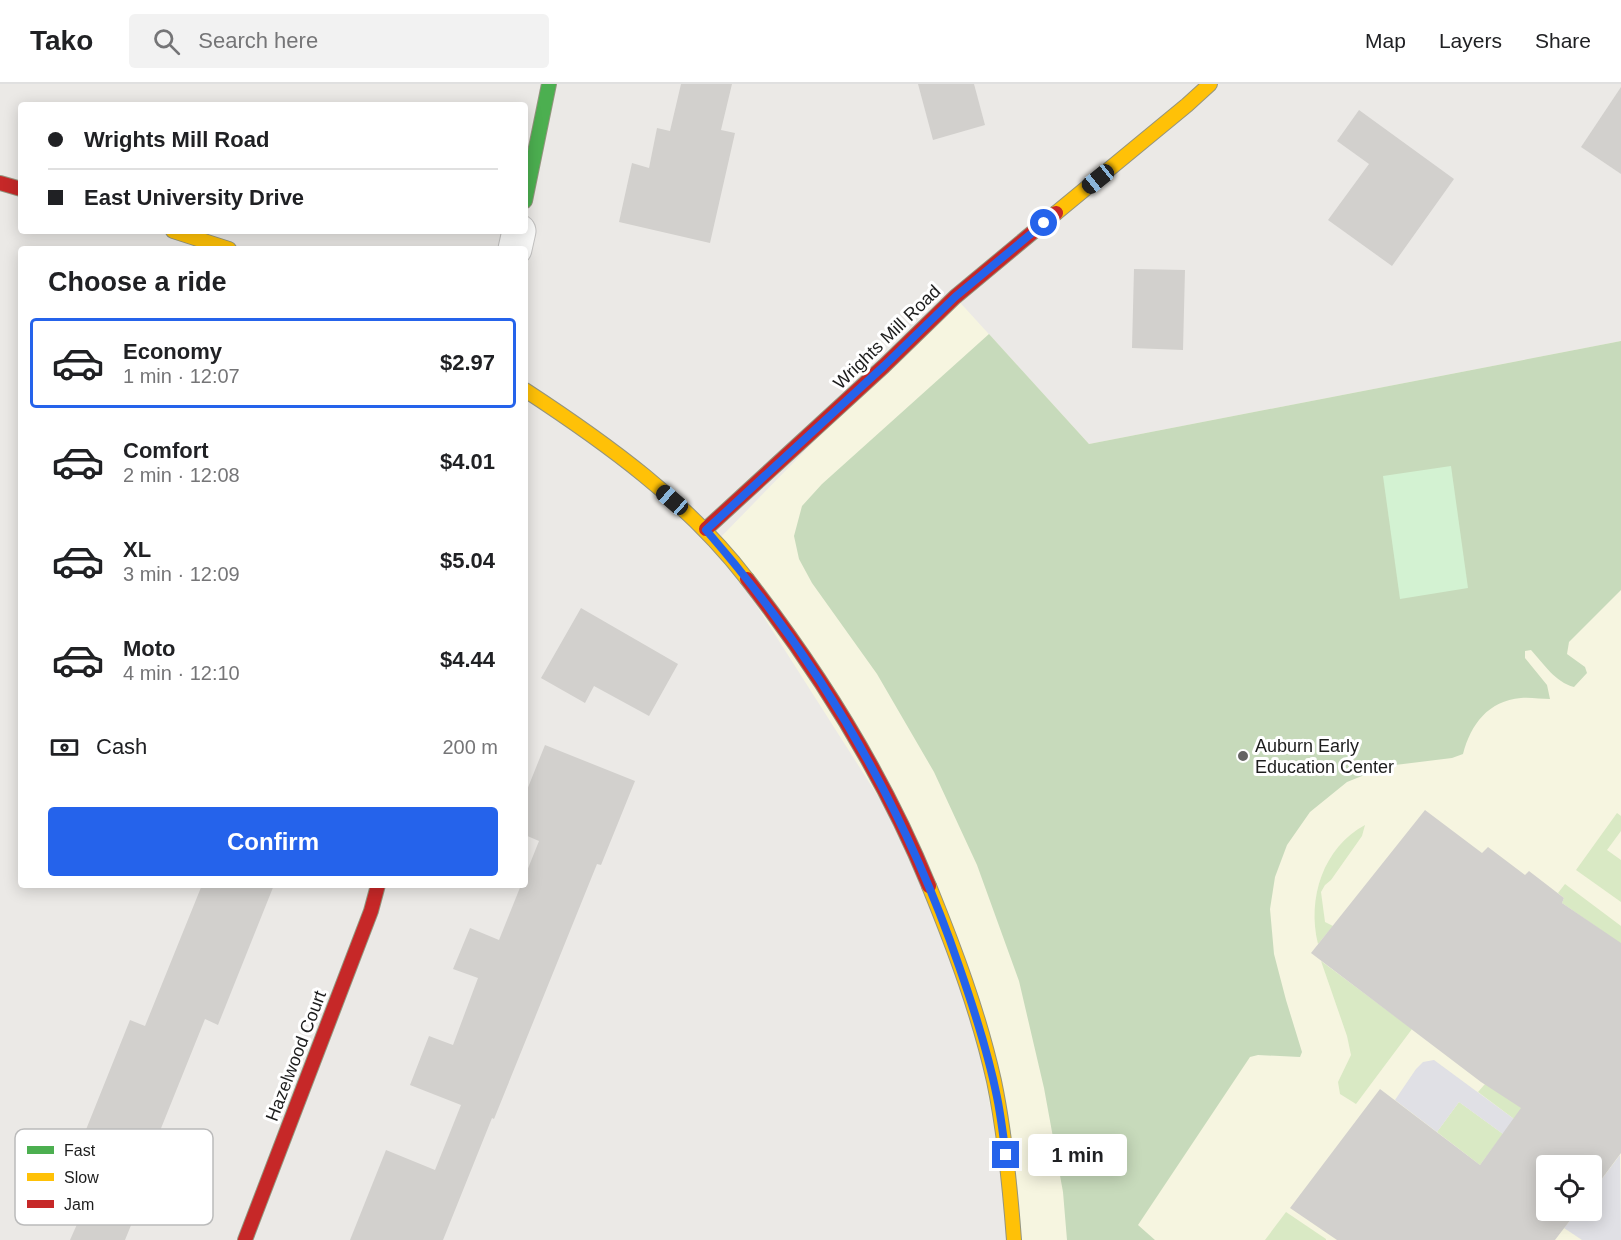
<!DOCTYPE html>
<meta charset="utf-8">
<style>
body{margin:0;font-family:Arial,sans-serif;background:#f2f2f2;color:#202124;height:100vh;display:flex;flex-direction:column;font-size:22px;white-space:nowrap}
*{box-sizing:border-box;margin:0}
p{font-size:20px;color:#757577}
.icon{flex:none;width:33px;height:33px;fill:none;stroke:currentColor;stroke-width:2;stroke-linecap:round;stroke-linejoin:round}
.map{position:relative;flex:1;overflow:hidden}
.panel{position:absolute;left:18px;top:162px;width:510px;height:642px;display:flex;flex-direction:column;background:#fff;border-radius:6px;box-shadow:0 3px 15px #0003}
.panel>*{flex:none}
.top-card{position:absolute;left:18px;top:18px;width:510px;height:132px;border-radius:6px;box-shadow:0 3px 15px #0003;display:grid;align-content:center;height:132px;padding:0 30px;background:#fff}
.fabs{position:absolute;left:1536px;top:1071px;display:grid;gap:12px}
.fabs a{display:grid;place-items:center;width:66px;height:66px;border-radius:6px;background:#fff;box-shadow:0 3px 15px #0003;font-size:30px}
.end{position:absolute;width:27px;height:27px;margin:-14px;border:8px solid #2563eb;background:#fff;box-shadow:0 0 0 3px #fff}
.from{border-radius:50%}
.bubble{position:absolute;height:42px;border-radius:6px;background:#fff;box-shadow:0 3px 15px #0003;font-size:20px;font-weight:700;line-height:42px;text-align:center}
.car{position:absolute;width:18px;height:36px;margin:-18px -9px;border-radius:8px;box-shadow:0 0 4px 2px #0007;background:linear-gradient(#222 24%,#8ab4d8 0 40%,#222 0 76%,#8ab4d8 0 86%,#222 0)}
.top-card b{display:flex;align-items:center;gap:21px;height:57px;font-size:22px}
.top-card b+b{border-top:2px solid #e0e0e0}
.top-card i{width:15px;height:15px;background:#202124}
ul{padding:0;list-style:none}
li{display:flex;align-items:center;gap:18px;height:90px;margin:0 12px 9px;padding:0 18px;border:3px solid transparent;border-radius:6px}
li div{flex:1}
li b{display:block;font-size:22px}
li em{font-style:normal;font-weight:700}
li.active{border-color:#2563eb}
li>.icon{width:54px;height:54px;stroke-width:1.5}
h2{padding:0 30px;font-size:27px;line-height:72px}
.pay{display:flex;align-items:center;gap:15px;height:66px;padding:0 30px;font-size:22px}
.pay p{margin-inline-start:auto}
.button{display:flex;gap:12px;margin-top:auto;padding:12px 30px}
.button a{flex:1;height:69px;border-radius:6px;background:#2563eb;color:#fff;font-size:24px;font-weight:700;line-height:69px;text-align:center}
header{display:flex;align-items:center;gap:36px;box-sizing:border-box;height:84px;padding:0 30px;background:#fff;border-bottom:2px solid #e0e0e0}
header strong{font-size:28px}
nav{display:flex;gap:33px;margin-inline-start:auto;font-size:21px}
.search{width:420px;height:54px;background:#f2f2f2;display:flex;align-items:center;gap:15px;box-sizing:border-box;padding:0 21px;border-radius:6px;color:#757577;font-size:22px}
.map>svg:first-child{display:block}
.education{fill:#f6f5e0;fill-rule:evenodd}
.grass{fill:#d9e9c4}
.forest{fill:#c7dabb}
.park{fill:#d3f2d2}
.plaza{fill:#e0e0e5}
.building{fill:#d2d0cd}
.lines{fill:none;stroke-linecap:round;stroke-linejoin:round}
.street-casing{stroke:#c4c3c2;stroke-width:35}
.fast-casing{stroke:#94947e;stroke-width:16}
.slow-casing{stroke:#94947e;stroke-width:16}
.jam-casing{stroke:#94947e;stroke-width:16}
.street{stroke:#fcfcfb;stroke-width:33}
.fast{stroke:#4caf50;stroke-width:14}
.slow{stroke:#ffc107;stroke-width:14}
.jam{stroke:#c62828;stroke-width:14}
.route{stroke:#2563eb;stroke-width:8}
.poi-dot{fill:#656463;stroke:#fff;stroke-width:2}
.labels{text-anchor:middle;stroke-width:6;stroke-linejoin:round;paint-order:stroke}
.street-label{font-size:18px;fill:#1d1d1d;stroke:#fff}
.poi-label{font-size:18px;fill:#1d1d1d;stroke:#fff;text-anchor:start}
.key{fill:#fff;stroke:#bbb;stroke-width:1.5}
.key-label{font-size:16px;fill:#1d1d1d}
</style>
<header>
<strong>Tako</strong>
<div class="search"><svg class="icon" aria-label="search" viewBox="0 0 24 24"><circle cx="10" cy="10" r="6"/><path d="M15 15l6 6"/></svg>Search here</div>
<nav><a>Map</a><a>Layers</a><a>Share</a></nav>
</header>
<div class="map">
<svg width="1621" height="1156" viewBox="0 0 1621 1156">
<rect width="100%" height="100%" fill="#ebe9e6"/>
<path class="education" d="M955,213l134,147 532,-103v899h-607l-43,-241 -53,-140 -202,-317zM1546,1082h46v44h-46z"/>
<g class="grass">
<path d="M1617,729l4,3v15l-14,19 14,10v42l-45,-32z"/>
<path d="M1365,741l-3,11 -31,44 -6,5 -4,7 4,30 8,4 -15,18c-11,-46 5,-96 47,-119z"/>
<path d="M1565,800l56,42v49l-20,-45 -39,-27 2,-5 -6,-5z"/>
<path d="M1321,877l91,68 -56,75 -16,-10 -2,-12 13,-27 -4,-19z"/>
<path d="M1567,965l-53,70 -36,-27 22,-25z"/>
<path d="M1459,1018l44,32 -23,31 -43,-33z"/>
<path d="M1286,1128l40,27v1h-61z"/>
</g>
<path class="forest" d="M989,250l100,110 532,-103v249l-52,52 -2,12 18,13 2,6 -13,14c-19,-5 -30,-23 -43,-37l-6,1v7l22,27 3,14c-9,0 -20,-2 -29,-1 -33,3 -50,26 -58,56l-11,4 -65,8 -40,16 -37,30 -23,33 -12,32 -5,32 4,45 12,46 16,52 -2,5 -42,-2 -8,2 -112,168 17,15h-88l-4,-48 -19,-104 -25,-107 -42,-116 -43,-93 -57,-98 -65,-91 -13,-24 -5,-23 8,-30 20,-22z"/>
<path class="park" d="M1451,382l17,122 -68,11 -17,-123z"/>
<g class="plaza">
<path d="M1434,976l80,59 -11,15 -44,-32 -22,30 -42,-32 21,-31 7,-7z"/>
<path d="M1620,1071l1,85h-39l-18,-12 14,-17 14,-1v-18z"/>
</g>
<g class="building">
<path d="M681,0h51l-11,46 14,3 -25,110 -91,-21 13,-59 17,5 8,-40 13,3z"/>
<path d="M918,0h56l11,41 -52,15z"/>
<path d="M1621,3v87l-40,-27z"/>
<path d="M1359,26l95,69 -62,87 -64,-46 41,-56 -32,-23z"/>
<path d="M1134,185l51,1 -2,80 -51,-2z"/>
<path d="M581,524l97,56 -29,52 -55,-30 -9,17 -44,-25z"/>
<path d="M545,661l90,36 -34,84 -4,-1 -103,255 -2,-1 -49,122h-93l36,-90 49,20 26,-65 -51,-20 19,-49 24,9 25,-67 -25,-9 17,-41 29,12 22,-55h4v-9l14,-35 -14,-6v-40z"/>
<path d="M1425,726l57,43 6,-6 37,28 4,-4 35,27 -2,5 59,40v210l-29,39v-26h-46v44h32l-23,30h-218l-47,-32 90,-119 100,76 41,-57 -40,-26 -170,-129z"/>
<path d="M202,801h72l-56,140 -13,-6 -66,164 8,3 -22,54h-55l8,-18 -50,-20 22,-55 25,10 55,-137 15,6z"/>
</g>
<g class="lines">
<g class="street-casing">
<path id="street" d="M515,165l4,-18"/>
</g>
<g class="fast-casing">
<path id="fast" d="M525,117l24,-117"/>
</g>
<g class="slow-casing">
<g id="slow">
<path d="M1056,129l131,-108 23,-21"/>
<path d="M173,147l56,18"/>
<path d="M525,306c81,53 163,112 222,189"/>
<path d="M929,802c26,64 50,128 65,195 11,52 16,106 20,159"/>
</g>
</g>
<g class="jam-casing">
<g id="jam">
<path d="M0,99l21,6"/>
<path d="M706,445l178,-163 71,-69 101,-84"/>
<path d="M747,495c73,94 137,197 182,307"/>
<path d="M245,1156l126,-329 7,-26"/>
</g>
</g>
<use href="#street" class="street"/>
<use href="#fast" class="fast"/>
<use href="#slow" class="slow"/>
<use href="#jam" class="jam"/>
</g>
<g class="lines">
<path class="route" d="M1006,1071c-3,-19 -5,-39 -9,-58 -9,-45 -23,-88 -38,-131 -56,-164 -140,-306 -253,-436l178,-164 71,-69 89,-74"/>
</g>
<circle class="poi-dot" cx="1243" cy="672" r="6"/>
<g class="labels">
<g class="street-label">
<text transform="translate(887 253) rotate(-44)" y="6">Wrights Mill Road</text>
<text transform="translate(296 972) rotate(-69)" y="6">Hazelwood Court</text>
</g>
<g class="poi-label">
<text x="1255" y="668">Auburn Early<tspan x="1255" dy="21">Education Center</tspan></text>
</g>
</g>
<rect x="15" y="1045" width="198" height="96" rx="9" class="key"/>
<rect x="27" y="1062" width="27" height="8" fill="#4caf50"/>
<rect x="27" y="1089" width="27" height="8" fill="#ffc107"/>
<rect x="27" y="1116" width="27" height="8" fill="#c62828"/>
<g class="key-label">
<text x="64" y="1072">Fast</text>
<text x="64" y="1099">Slow</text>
<text x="64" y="1126">Jam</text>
</g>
</svg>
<div class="fabs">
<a><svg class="icon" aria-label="locate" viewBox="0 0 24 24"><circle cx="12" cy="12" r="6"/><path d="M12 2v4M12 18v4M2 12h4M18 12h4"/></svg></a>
</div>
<i class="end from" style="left:1044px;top:139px"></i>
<i class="end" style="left:1006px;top:1071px"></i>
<div class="bubble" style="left:1028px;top:1050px;width:99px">1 min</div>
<i class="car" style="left:1098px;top:95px;rotate:231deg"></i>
<i class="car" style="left:672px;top:416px;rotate:311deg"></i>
<div class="top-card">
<b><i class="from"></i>Wrights Mill Road</b>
<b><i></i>East University Drive</b>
</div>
<section class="panel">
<h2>Choose a ride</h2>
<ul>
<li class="active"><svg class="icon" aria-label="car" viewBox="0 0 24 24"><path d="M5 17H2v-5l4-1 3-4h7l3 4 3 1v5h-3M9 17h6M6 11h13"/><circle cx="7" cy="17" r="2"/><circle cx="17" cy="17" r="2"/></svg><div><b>Economy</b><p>1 min · 12:07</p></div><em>$2.97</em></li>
<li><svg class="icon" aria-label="car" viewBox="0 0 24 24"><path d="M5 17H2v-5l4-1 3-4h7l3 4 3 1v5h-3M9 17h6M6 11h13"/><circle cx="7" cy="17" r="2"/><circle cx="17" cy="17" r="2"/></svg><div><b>Comfort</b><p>2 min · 12:08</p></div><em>$4.01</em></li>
<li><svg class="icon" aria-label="car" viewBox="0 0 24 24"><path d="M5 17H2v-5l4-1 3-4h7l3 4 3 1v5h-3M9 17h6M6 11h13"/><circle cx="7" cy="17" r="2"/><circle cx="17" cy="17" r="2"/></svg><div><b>XL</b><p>3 min · 12:09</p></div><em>$5.04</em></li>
<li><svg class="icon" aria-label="car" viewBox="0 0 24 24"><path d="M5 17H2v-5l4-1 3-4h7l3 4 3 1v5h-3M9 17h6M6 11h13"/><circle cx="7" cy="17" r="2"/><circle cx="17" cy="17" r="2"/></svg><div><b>Moto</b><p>4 min · 12:10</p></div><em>$4.44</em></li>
</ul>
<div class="pay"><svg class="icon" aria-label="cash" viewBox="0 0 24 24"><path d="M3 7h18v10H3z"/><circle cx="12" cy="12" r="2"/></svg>Cash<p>200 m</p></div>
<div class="button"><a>Confirm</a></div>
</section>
</div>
